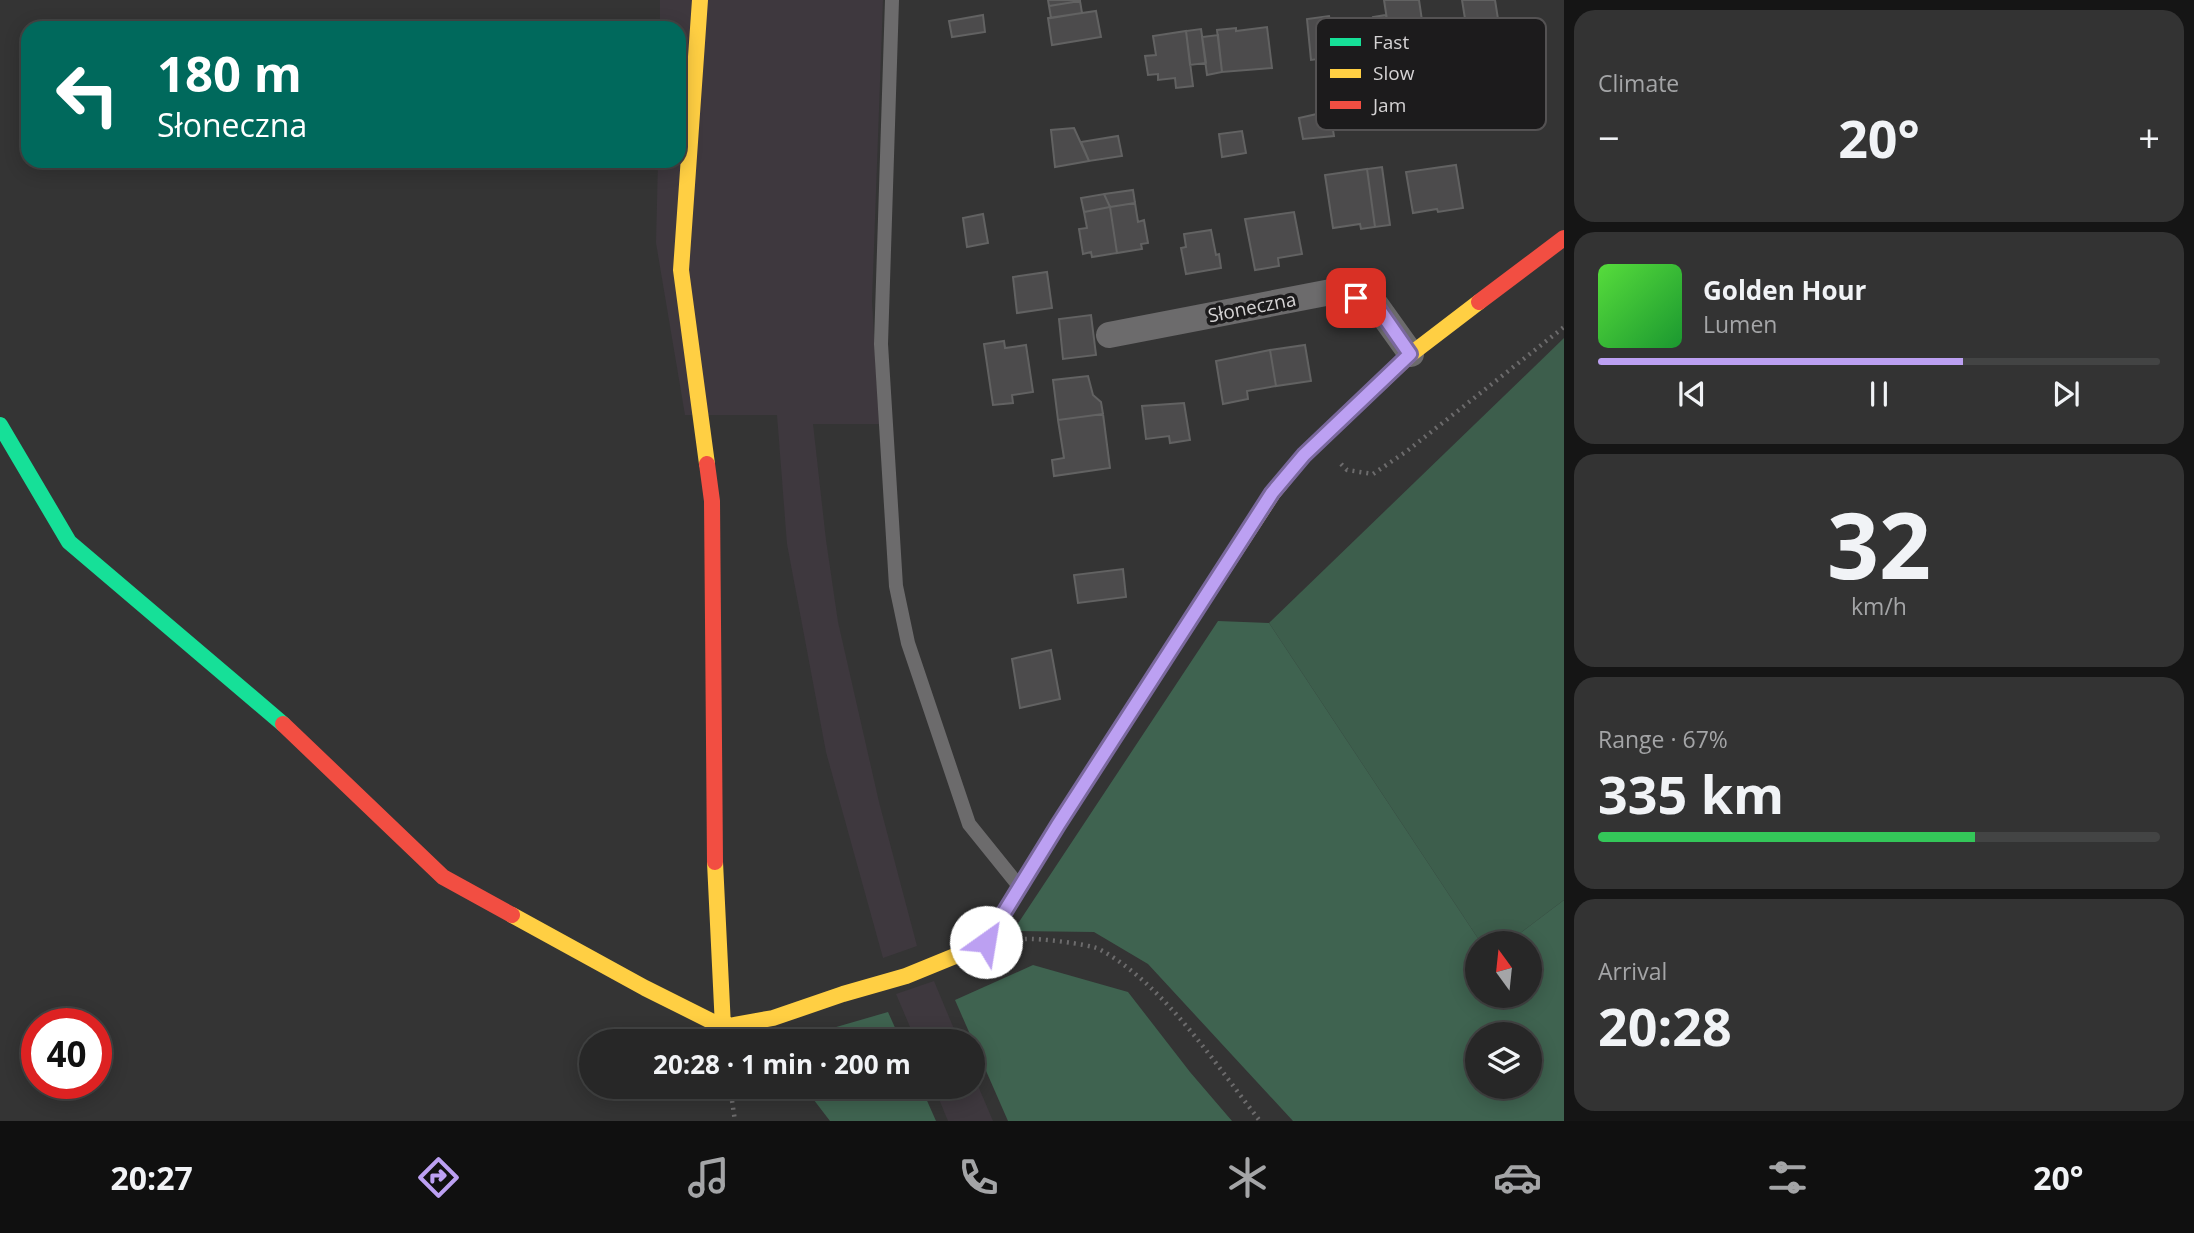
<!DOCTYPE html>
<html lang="en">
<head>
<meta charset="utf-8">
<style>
	:root { --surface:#272727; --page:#333; --text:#f1f3f6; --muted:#a4a5a7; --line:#434444; --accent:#bca0f2 }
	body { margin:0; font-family:"Open Sans",sans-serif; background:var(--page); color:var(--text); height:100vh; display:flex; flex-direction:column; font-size:26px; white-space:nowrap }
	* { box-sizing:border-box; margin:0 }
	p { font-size:23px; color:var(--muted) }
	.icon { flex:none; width:38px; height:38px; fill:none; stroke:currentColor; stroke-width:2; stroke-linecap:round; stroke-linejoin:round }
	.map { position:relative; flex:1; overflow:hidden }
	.panel { display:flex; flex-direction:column; gap:10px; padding:10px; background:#151515; width:630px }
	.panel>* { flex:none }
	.guide { position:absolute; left:21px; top:21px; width:665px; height:147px; border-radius:21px; box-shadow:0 4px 18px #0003,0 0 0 2px var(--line); background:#00695c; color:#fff; overflow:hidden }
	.needle { width:46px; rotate:345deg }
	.fabs { position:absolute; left:1465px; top:931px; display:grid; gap:14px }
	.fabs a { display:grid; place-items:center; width:77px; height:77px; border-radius:50%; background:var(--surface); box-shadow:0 4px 18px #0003,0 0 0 2px var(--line); font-size:35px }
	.speed { position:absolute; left:21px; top:1008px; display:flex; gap:14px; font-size:35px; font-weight:700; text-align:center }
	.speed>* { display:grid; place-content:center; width:91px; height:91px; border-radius:50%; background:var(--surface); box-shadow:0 4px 18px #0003,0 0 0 2px var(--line); line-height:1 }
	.speed .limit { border:10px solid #d22; background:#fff; color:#111 }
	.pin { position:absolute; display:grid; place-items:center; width:60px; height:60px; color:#fff; margin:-30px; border-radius:14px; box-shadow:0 4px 10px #0006 }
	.me { position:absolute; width:77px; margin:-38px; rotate:32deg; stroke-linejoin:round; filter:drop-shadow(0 0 5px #0008) }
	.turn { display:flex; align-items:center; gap:24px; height:147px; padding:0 21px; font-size:32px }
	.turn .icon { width:91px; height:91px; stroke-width:2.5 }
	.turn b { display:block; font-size:49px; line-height:60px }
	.big { font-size:52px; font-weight:700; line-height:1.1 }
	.panel .widget { flex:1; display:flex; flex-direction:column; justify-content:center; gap:10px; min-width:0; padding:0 24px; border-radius:21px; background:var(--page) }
	.panel .dial { align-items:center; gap:0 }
	.dial b { font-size:91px; line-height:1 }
	.song { display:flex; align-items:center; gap:21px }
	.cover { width:84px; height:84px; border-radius:10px; background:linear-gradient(135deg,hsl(110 70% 55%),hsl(130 70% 35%)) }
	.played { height:7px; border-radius:4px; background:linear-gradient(90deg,var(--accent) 65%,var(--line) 65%) }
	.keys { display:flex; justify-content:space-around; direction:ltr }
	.heat { display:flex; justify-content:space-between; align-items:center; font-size:38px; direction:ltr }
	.charge { height:10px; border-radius:5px; background:linear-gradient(90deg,#34c759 67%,var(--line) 0) }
	.trip { position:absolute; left:579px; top:1029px; width:406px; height:70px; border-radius:35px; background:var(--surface); box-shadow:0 4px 18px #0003,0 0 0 2px var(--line); font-weight:700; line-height:70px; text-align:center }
	.tab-bar { display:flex; height:112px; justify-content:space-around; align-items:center; background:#101010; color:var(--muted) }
	.tab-bar .icon { width:49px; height:49px }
	.tab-bar .current { color:var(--accent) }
	.tab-bar b { font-size:32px; color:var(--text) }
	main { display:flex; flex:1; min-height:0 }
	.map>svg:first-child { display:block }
</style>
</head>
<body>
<main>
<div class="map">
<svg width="1564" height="1121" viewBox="0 0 1564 1121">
	<rect width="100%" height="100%" fill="#343434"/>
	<path fill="#3e383e" d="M660,0H883L872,301L879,424H813L826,540L838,622L879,802L917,946L883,958L826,752L787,544L777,415H685L656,243L658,161H679V28H660Z
		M934,981L959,1041H916L896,994Z
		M973,1074L993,1121H948L934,1087H973Z"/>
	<path fill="#3d5e4c" d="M1564,338V900L1507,943H1481L1269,623Z"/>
	<path fill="#3f6350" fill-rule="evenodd" d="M1218,621L1269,623L1481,943H1477V996H1530V943H1507L1564,900V1121H1293L1148,964L1094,932L1013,931ZM1477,1034H1530V1087H1477Z
		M1033,965L1128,992L1190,1072L1232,1121H1008L955,1000Z
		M888,1012L901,1041H788Z
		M804,1087H921L936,1121H830Z"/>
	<path fill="#4c4b4c" stroke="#626262" stroke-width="2" d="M1048,0H1080V1L1049,6Z
		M1384,0H1419L1424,34L1390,39Z
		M1462,0H1495L1498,19L1466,25Z
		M1080,1L1082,13L1051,18L1049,6Z
		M1096,11L1101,37L1052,45L1048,18Z
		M983,15L985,32L952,37L949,21Z
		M1386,15L1390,39L1377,41L1373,17Z
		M1329,16L1330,21L1346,19L1350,55L1311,60L1307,19Z
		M1267,27L1272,68L1222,72L1217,30L1236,28V31Z
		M1201,29L1206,63L1190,65L1186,31Z
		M1186,31L1193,86L1176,88L1175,78L1158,80V74L1148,75L1145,56L1156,55L1153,36Z
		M1218,35L1222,72L1207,75L1202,37Z
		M1330,111L1334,136L1303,139L1299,118Z
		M1074,128L1089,161L1055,167L1051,130Z
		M1242,131L1246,153L1222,157L1219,134Z
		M1118,136L1122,156L1089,161L1081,142Z
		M1456,165L1463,208L1438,212L1437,209L1413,213L1406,172Z
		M1382,167L1390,225L1375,227L1367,169Z
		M1367,169L1375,227L1361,229L1360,224L1333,228L1325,175Z
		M1133,190L1135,203L1110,207L1104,194Z
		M1104,194L1110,207L1084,212L1081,198Z
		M1135,203L1138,222L1144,220L1148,243L1141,244L1142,249L1117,253L1110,207Z
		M1110,207L1117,253L1092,257L1091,252L1083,254L1079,229L1087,228L1084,212Z
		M1294,212L1302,254L1278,258L1279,266L1255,270L1245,219Z
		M983,214L988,243L967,247L963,218Z
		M1211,230L1216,255L1219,254L1221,268L1186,274L1181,248L1186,247L1184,234Z
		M1047,272L1052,308L1017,313L1013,277Z
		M1091,315L1096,355L1063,359L1059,319Z
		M1004,341L1005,348L1026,345L1033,392L1012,395L1013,403L993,405L984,344Z
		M1305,345L1311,381L1276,386L1270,350Z
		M1270,350L1276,386L1247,391L1248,399L1223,404L1216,361Z
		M1088,376L1093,395L1101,402L1103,414L1058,420L1053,380Z
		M1184,403L1190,440L1170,443L1169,436L1146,439L1142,406Z
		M1103,414L1110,468L1054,476L1052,460L1064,458L1058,420Z
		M1123,569L1126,597L1078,603L1074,575Z
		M1051,650L1060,699L1020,708L1012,659Z"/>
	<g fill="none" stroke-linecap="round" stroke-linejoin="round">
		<path stroke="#6c6b6c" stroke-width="4.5" stroke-dasharray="2 5" stroke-linecap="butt" d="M1341,464L1347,470L1373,474L1407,451L1564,327
			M1025,939C1038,938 1088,944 1099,949C1163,983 1216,1065 1260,1121
			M730,1087L735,1121"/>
		<path stroke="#6c6b6c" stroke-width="14" d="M892,0L881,344L896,586L908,643L969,824L1019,886"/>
		<path stroke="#6c6b6c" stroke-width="26" d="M1109,335L1336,291L1376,305L1411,354"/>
		<path stroke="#16e098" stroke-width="16" d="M0,425L69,542L283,724"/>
		<path stroke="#ffcf43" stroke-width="16" d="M700,0L681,270L707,464
			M1202,602L1273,493L1304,455L1411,354L1479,302
			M715,862L723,1027
			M512,915L645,988L723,1027L773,1018L843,994L906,976L977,947"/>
		<path stroke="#f24e42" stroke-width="16" d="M1479,302L1564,238
			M707,464L712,501L715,862
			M283,724L443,877L512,915
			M977,947L986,942L1058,825L1202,602"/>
	</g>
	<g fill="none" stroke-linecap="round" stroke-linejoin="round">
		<g stroke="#7a689d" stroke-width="18">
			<path id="route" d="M986,942L1058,825L1272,493L1304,455L1410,354L1376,305L1356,298"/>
		</g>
		<use href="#route" stroke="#bca0f2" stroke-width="12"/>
	</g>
	<g text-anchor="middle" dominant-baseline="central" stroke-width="7" stroke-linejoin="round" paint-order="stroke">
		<g font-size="19" fill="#d5d3d4" stroke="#1c1b1c">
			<text transform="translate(1252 307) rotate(-11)">Słoneczna</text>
		</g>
	</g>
	<rect x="1316" y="18" width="230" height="112" rx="10" fill="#1c1b1c" stroke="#545253" stroke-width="2"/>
	<rect x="1330" y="38" width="31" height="8" fill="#16e098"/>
	<rect x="1330" y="69" width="31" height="9" fill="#ffcf43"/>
	<rect x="1330" y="101" width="31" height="8" fill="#f24e42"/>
	<g font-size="19" fill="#d5d3d4">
		<text x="1373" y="49">Fast</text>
		<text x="1373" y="80">Slow</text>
		<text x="1373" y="112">Jam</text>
	</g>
</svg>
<div class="fabs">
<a><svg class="needle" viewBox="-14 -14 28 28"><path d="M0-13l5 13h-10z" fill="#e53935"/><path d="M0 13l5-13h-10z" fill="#a4a5a7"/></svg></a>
<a><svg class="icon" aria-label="layers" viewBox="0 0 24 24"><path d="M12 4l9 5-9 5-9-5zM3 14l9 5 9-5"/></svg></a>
</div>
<div class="speed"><div class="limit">40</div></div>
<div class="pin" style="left:1356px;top:298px;background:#d93025"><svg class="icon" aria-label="arrive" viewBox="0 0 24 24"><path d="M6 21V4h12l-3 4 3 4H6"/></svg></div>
<svg class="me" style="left:986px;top:942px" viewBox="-20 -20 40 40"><circle r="19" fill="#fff"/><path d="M0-13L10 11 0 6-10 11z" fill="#bca0f2"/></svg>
<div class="trip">20:28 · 1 min · 200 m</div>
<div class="guide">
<div class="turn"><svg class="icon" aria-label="left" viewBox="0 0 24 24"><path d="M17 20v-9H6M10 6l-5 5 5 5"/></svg><div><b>180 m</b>Słoneczna</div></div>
</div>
</div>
<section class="panel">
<div class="widget"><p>Climate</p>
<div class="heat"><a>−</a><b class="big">20°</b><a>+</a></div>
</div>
<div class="widget">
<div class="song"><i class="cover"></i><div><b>Golden Hour</b><p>Lumen</p></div></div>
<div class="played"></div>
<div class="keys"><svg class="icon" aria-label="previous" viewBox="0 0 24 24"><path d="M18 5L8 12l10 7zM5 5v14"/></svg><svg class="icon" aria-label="pause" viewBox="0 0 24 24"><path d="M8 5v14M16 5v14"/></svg><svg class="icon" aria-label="next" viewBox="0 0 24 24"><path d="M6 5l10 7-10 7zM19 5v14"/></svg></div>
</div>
<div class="widget dial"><b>32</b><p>km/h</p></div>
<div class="widget"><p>Range · 67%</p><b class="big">335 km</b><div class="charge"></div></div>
<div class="widget"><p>Arrival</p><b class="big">20:28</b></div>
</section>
</main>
<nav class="tab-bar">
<b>20:27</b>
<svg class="icon current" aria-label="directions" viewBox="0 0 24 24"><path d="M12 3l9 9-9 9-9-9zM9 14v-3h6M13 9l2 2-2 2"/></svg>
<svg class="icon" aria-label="music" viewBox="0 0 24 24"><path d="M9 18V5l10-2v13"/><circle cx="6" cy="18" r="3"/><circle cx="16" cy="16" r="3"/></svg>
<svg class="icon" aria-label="phone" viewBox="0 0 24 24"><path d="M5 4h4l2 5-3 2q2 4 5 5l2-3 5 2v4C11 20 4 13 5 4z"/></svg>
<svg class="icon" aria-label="climate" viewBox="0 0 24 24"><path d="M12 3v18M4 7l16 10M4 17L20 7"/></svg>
<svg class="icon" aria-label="car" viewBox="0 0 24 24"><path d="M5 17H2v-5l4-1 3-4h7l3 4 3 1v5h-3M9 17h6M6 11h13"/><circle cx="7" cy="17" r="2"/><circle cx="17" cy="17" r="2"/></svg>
<svg class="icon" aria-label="filters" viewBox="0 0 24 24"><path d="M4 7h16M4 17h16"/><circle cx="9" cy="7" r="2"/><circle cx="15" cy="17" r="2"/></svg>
<b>20°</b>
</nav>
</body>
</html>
